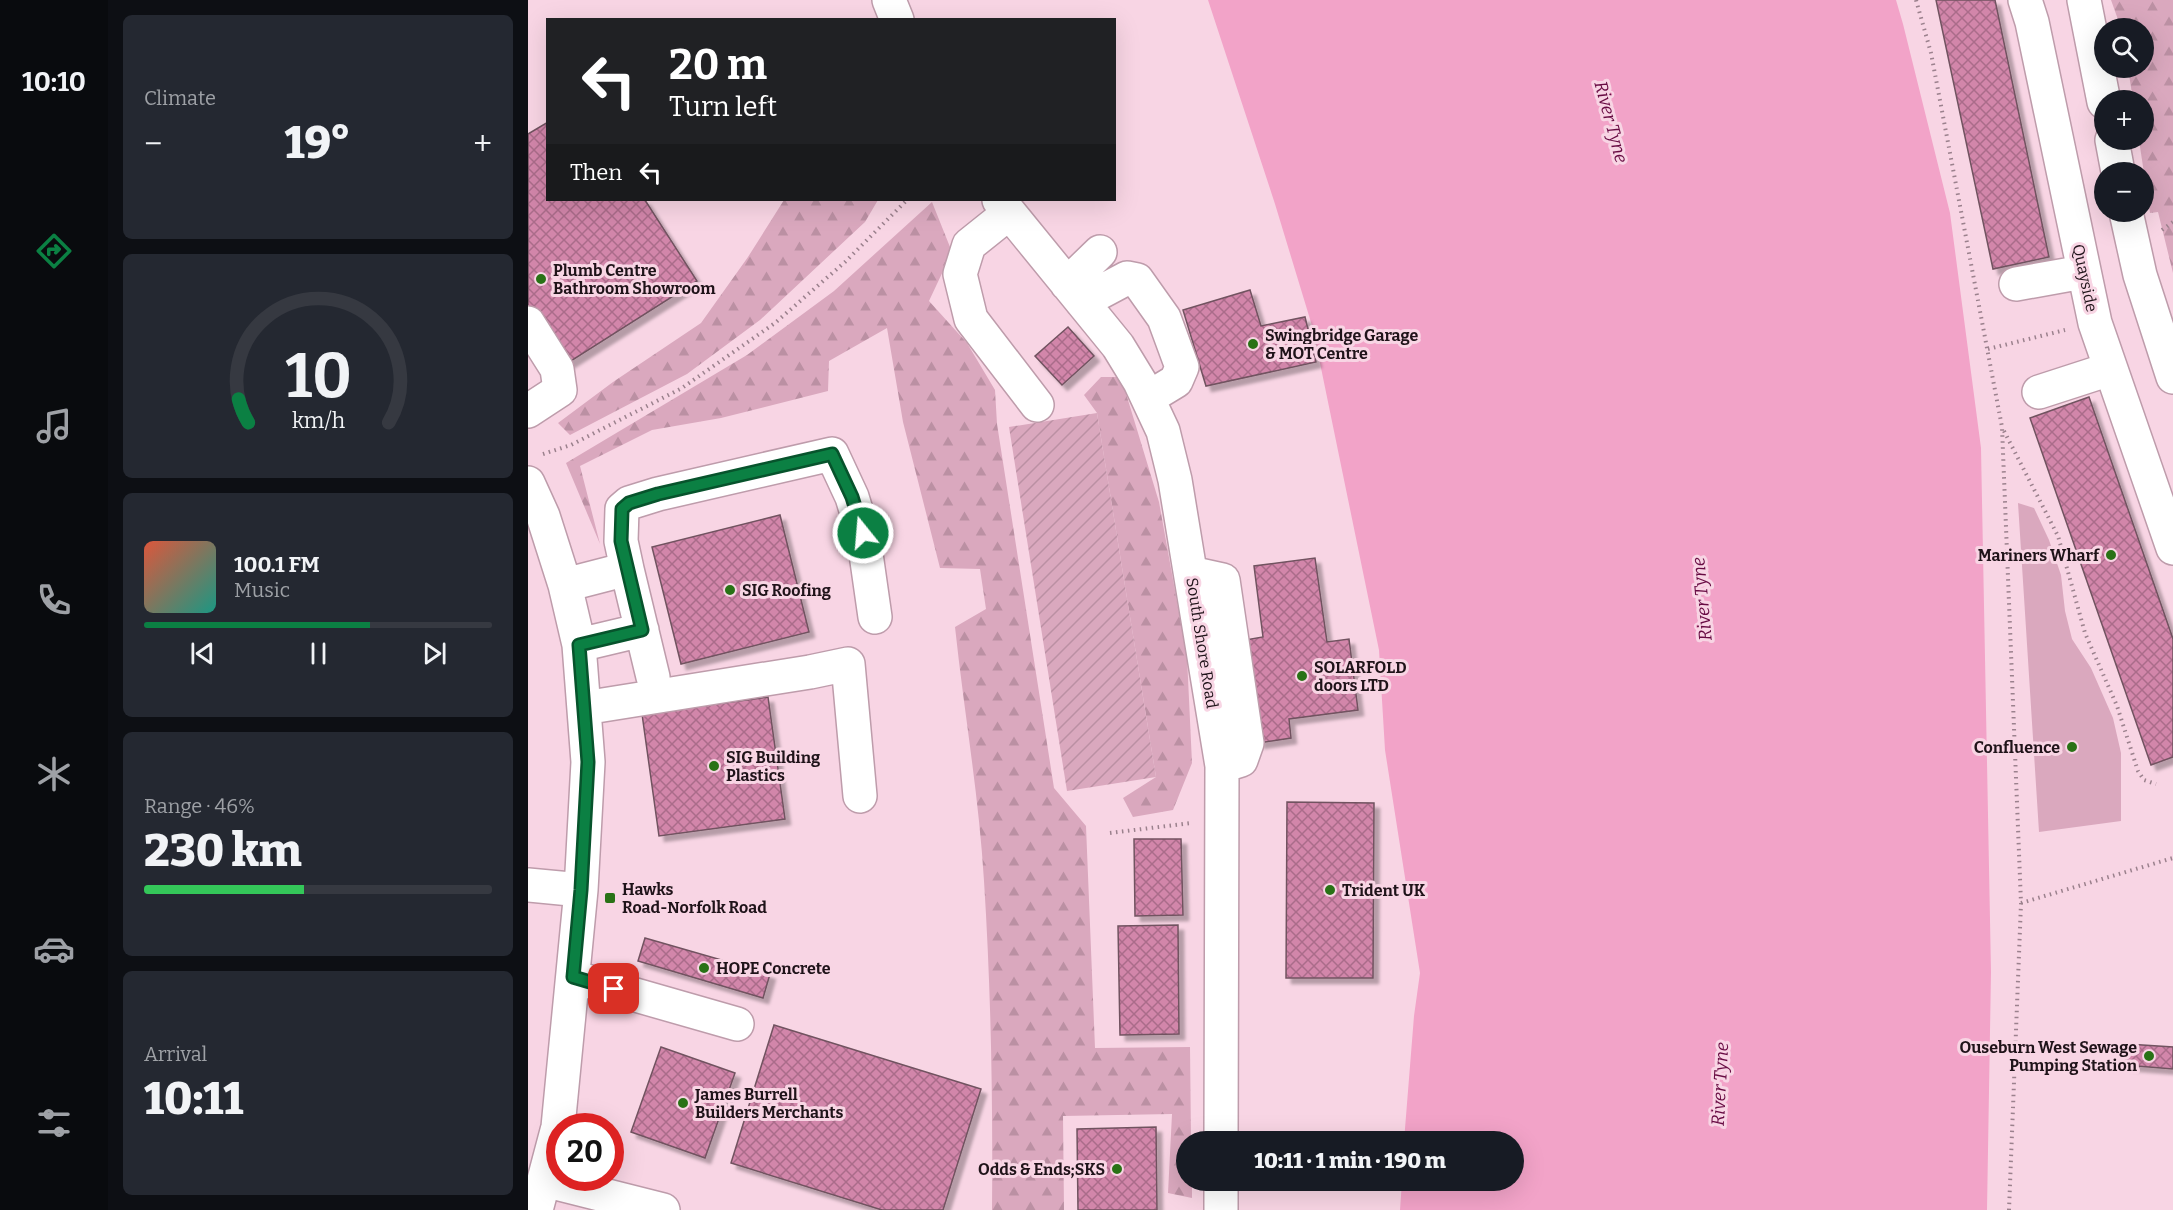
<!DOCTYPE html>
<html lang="en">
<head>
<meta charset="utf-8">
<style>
	:root { --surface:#171b24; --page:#242831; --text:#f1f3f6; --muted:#9ea1a6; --line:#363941; --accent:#0b8043 }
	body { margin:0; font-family:Bitter,serif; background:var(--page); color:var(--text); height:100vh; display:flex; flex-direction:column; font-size:22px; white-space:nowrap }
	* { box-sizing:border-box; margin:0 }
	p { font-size:20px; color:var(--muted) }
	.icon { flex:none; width:33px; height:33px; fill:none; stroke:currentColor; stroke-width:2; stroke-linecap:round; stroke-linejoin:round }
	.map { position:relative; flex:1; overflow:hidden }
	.panel { display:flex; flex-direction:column; gap:15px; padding:15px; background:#0d0f14; width:420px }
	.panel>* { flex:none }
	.hud { position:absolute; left:18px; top:18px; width:570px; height:183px; border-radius:0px; box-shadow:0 6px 24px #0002; background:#202124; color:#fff; overflow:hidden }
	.fabs { position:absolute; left:1566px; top:18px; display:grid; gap:12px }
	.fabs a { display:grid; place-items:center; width:60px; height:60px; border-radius:50%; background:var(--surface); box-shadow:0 6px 24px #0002; font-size:30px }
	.speed { position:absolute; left:18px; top:1113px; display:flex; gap:12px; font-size:30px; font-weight:700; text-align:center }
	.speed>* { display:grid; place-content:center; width:78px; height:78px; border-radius:50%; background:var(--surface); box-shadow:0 6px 24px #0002; line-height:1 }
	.speed .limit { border:9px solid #d22; background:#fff; color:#111 }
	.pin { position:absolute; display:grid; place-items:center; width:51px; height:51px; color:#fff; margin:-26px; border-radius:12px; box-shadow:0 3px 9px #0006 }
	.me { position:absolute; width:66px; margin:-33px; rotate:343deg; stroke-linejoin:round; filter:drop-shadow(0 0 4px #0008) }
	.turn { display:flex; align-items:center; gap:21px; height:126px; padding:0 24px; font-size:27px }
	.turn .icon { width:78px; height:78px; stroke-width:2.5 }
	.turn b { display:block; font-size:42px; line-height:51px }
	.then { display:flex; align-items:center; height:57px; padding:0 24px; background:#0003; gap:12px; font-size:22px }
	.big { font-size:45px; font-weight:800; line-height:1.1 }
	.panel .card { flex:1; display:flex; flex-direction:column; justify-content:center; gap:9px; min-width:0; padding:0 21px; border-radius:9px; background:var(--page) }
	.panel .dial { align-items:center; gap:0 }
	.dial svg { height:156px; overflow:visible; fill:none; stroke:var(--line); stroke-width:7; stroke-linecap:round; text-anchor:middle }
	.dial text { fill:var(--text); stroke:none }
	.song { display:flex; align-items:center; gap:18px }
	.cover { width:72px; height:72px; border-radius:9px; background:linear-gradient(135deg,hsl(10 70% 55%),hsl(170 70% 35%)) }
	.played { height:6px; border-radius:3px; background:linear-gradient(90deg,var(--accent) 65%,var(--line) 65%) }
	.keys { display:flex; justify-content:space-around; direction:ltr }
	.heat { display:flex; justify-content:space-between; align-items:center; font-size:33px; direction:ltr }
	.charge { height:9px; border-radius:4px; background:linear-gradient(90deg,#34c759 46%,var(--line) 0) }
	.trip { position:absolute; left:648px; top:1131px; width:348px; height:60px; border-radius:30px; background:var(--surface); box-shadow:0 6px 24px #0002; font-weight:800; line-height:60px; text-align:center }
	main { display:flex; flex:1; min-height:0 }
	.dock { display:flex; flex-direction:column; width:108px; justify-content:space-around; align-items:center; background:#090b0e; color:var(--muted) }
	.dock .icon { width:42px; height:42px }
	.dock .current { color:var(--accent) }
	.dock b { font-size:27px; color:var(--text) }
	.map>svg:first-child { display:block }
</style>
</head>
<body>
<main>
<nav class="dock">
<b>10:10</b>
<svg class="icon current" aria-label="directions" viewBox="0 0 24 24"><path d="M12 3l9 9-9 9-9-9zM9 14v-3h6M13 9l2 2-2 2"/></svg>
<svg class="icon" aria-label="music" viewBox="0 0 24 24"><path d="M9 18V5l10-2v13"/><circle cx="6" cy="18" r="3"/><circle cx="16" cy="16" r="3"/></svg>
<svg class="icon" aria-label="phone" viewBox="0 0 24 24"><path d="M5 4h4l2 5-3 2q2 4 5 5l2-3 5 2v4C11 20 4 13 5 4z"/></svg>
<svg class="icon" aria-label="climate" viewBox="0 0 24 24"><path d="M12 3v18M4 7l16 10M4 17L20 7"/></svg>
<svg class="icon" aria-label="car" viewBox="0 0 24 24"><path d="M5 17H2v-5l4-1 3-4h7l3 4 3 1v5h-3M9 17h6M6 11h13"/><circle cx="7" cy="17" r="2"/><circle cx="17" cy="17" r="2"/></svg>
<svg class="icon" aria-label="filters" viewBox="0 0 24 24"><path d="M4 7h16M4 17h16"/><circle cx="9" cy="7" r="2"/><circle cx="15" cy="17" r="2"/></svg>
</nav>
<section class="panel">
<div class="card"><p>Climate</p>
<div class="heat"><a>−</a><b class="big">19°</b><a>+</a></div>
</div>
<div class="card dial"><svg viewBox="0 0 100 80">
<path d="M14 69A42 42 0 1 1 86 69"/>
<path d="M14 69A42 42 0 0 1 9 57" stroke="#0b8043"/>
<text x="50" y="56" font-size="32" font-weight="700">10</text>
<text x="50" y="72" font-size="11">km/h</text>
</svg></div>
<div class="card">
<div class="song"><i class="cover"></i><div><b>100.1 FM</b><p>Music</p></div></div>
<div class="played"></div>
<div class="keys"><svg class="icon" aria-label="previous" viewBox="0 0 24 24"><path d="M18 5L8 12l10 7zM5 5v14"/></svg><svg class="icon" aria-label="pause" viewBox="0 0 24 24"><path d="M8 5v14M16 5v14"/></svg><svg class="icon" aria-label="next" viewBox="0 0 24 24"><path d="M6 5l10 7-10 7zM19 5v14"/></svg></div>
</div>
<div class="card"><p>Range · 46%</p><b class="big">230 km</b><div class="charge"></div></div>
<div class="card"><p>Arrival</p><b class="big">10:11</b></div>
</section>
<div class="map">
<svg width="1645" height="1210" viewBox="0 0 1645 1210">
	<defs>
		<pattern id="forest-firs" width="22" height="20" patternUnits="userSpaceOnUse" patternTransform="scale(1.5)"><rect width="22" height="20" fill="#daa8be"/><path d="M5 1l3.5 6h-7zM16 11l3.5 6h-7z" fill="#bb90a3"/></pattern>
		<pattern id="garden-furrows" width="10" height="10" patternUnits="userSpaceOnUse" patternTransform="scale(1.5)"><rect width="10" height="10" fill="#daa8be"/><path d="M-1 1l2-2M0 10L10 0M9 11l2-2" fill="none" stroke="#bb90a3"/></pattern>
		<pattern id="building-cross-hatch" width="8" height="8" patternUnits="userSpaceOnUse" patternTransform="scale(1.5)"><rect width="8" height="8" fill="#d286aa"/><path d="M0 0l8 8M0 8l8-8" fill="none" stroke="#aa6c8a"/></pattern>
		<filter id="shadow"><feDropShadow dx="5.5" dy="5.5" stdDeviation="1.5" flood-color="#0004"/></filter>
	</defs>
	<rect width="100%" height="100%" fill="#f8d5e4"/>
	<path fill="#daa8be" d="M1490,503L1506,508L1521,540L1533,575L1537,611L1544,639L1563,668L1585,718L1593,753V821L1511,832Z"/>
	<path fill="url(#forest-firs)" d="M1583,0H1645V273L1630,212L1622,213L1611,140H1616V100H1605L1600,68H1616V28H1593Z
		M256,200H350L337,222L232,320L159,374L42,435L30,423L85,382L173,323L220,257Z
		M404,202L424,252L401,301L439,343L467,390L469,424L526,788L558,826L567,1048L662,1047L663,1141L658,1142V1180L664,1181V1198L640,1193L644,1114L535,1116L536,1210H464C465,1101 463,990 456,881C451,796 436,712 427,627L458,609L452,569L412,568L375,422L359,328L301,361L300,391L193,418L124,430L52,466L72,544L38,463L219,355L306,291Z
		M573,377H593L631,502L659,657L664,763L645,810L605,817L595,798L628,777L569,413L556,395Z"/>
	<path fill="url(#garden-furrows)" d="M569,413L628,777L539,791L481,427Z"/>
	<path fill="#f2a3c8" d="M680,0H1368L1375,24L1422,213L1453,448L1463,972L1459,1210H872L874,1181L986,1180V1142L876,1141L886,1016L892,973L857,750L851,650L785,329L747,204Z"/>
	<path fill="url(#building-cross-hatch)" stroke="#715360" stroke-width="1.5" filter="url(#shadow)" d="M1408,0H1467L1521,257L1465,269Z
		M20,122V200H117L169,281L35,366L0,310V134Z
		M722,290L733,326L777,317L788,362L678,386L655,310Z
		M540,327L566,356L534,385L507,356Z
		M1561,397L1645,639V757L1623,765L1502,418Z
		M252,515L281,632L153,664L124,547Z
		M787,558L799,642L821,639L830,710L761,719L763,738L731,743L717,640L735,637L726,566Z
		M240,697L257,819L131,836L114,714Z
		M759,802L846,803L845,978H758Z
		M606,839H653L655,915L607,916Z
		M650,925L651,1034L592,1035L590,926Z
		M117,938L242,974L235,998L110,961Z
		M246,1025L453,1089L415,1210H354L203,1163Z
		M1599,1044L1645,1047V1069L1597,1065Z
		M133,1047L207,1073L177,1158L103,1132Z
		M628,1127L629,1210H550L549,1129Z"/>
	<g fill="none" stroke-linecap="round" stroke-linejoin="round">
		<g stroke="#be9cab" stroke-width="36">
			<path id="minor" d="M361,0L369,20
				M1497,0L1504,22L1567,323L1645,548
				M1556,0L1576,102
				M1584,140L1590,172
				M471,200L590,346L612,382L635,431L647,480L694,766L693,1142
				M1598,212L1612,275L1645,377
				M481,213L441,245L432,274L443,319L509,405
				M539,284L572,252
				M1488,284L1555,272
				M554,302L599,278L609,280L636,318L654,367L648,381L620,398
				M0,323L29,369L32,390L0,411
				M1511,392L1582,369
				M0,483L15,516L37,585L51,645L60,762L53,890L30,1127L8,1210
				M99,569L125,677
				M663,573L695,580L719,743L713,760L694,766
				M37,585L99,569L93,541L94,509L101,503L130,494L304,454L324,497L335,533L347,617
				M51,645L114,630
				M56,708L282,672L320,664L332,796
				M0,885L53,890
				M45,977L209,1024
				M16,1180L135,1210
				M693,1180V1210"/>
		</g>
		<path stroke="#9b818d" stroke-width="4" stroke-dasharray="1.5 4.5" stroke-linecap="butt" d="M1388,0L1403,53L1474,427L1493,903L1481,1210
			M1634,230L1645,222
			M1460,349L1537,330
			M1476,431L1530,536L1557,633L1589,706L1610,771L1616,780L1628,784
			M15,454L43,445L154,388L247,323L317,262L379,200
			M582,833L663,823
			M1493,903L1645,858"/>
		<use href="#minor" stroke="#fff" stroke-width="33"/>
	</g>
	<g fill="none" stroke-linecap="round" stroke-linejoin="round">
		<g stroke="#07532c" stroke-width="15">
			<path id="route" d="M86,989L45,977L53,890L60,762L51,645L114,630L93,541L94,509L101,503L130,494L304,454L324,497L335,533"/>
		</g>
		<use href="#route" stroke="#0b8043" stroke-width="10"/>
	</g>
	<g fill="#297216" stroke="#f8d5e4" stroke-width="2">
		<circle cx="13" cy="279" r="6"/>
		<circle cx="725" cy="344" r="6"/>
		<circle cx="1583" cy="555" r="6"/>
		<circle cx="202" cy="590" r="6"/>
		<circle cx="774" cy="676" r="6"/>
		<circle cx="1544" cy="747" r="6"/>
		<circle cx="186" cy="766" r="6"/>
		<circle cx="802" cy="890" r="6"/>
		<rect x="76" y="892" width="12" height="12" rx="3"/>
		<circle cx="176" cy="968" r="6"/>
		<circle cx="1621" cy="1056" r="6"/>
		<circle cx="155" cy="1103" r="6"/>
		<circle cx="589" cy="1169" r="6"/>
	</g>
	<g text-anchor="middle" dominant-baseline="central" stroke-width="6" stroke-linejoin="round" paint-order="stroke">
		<g font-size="16" font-weight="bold" fill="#1f1319" stroke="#f8d5e4" text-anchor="start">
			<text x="25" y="270">Plumb Centre<tspan x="25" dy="18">Bathroom Showroom</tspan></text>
			<text x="737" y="335">Swingbridge Garage<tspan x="737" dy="18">&amp; MOT Centre</tspan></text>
			<text x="1571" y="555" text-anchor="end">Mariners Wharf</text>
			<text x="214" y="590">SIG Roofing</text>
			<text x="786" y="667">SOLARFOLD<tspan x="786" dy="18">doors LTD</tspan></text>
			<text x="1532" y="747" text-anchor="end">Confluence</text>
			<text x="198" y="757">SIG Building<tspan x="198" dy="18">Plastics</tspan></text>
			<text x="94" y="889">Hawks<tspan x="94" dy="18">Road-Norfolk Road</tspan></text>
			<text x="814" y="890">Trident UK</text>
			<text x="188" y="968">HOPE Concrete</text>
			<text x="1609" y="1047" text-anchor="end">Ouseburn West Sewage<tspan x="1609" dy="18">Pumping Station</tspan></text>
			<text x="167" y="1094">James Burrell<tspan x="167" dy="18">Builders Merchants</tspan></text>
			<text x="577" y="1169" text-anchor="end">Odds &amp; Ends;SKS</text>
		</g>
		<g font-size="16" fill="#1f1319" stroke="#f8d5e4">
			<text transform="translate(1557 278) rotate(78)">Quayside</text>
			<text transform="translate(674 643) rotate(81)">South Shore Road</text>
		</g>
		<g font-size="18" font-style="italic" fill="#680b43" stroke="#f8d5e4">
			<text transform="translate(1083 122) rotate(75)">River Tyne</text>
			<text transform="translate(1174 599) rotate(-95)">River Tyne</text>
			<text transform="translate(1192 1084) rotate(-87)">River Tyne</text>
		</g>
	</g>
</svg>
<div class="fabs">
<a><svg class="icon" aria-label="search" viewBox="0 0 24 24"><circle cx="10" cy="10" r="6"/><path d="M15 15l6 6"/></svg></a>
<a>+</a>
<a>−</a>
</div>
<div class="speed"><div class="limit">20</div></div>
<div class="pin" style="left:86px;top:989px;background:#d93025"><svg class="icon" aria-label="arrive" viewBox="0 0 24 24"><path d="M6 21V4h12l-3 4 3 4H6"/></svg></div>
<svg class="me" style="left:335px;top:533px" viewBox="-20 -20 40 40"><circle r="17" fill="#0b8043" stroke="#fff" stroke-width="3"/><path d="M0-11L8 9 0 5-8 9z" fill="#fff"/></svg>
<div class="trip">10:11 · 1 min · 190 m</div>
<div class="hud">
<div class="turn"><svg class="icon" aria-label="left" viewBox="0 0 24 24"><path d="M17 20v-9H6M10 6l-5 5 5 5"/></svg><div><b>20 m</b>Turn left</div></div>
<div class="then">Then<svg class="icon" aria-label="left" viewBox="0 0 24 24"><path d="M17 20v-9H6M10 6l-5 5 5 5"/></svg></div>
</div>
</div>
</main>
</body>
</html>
